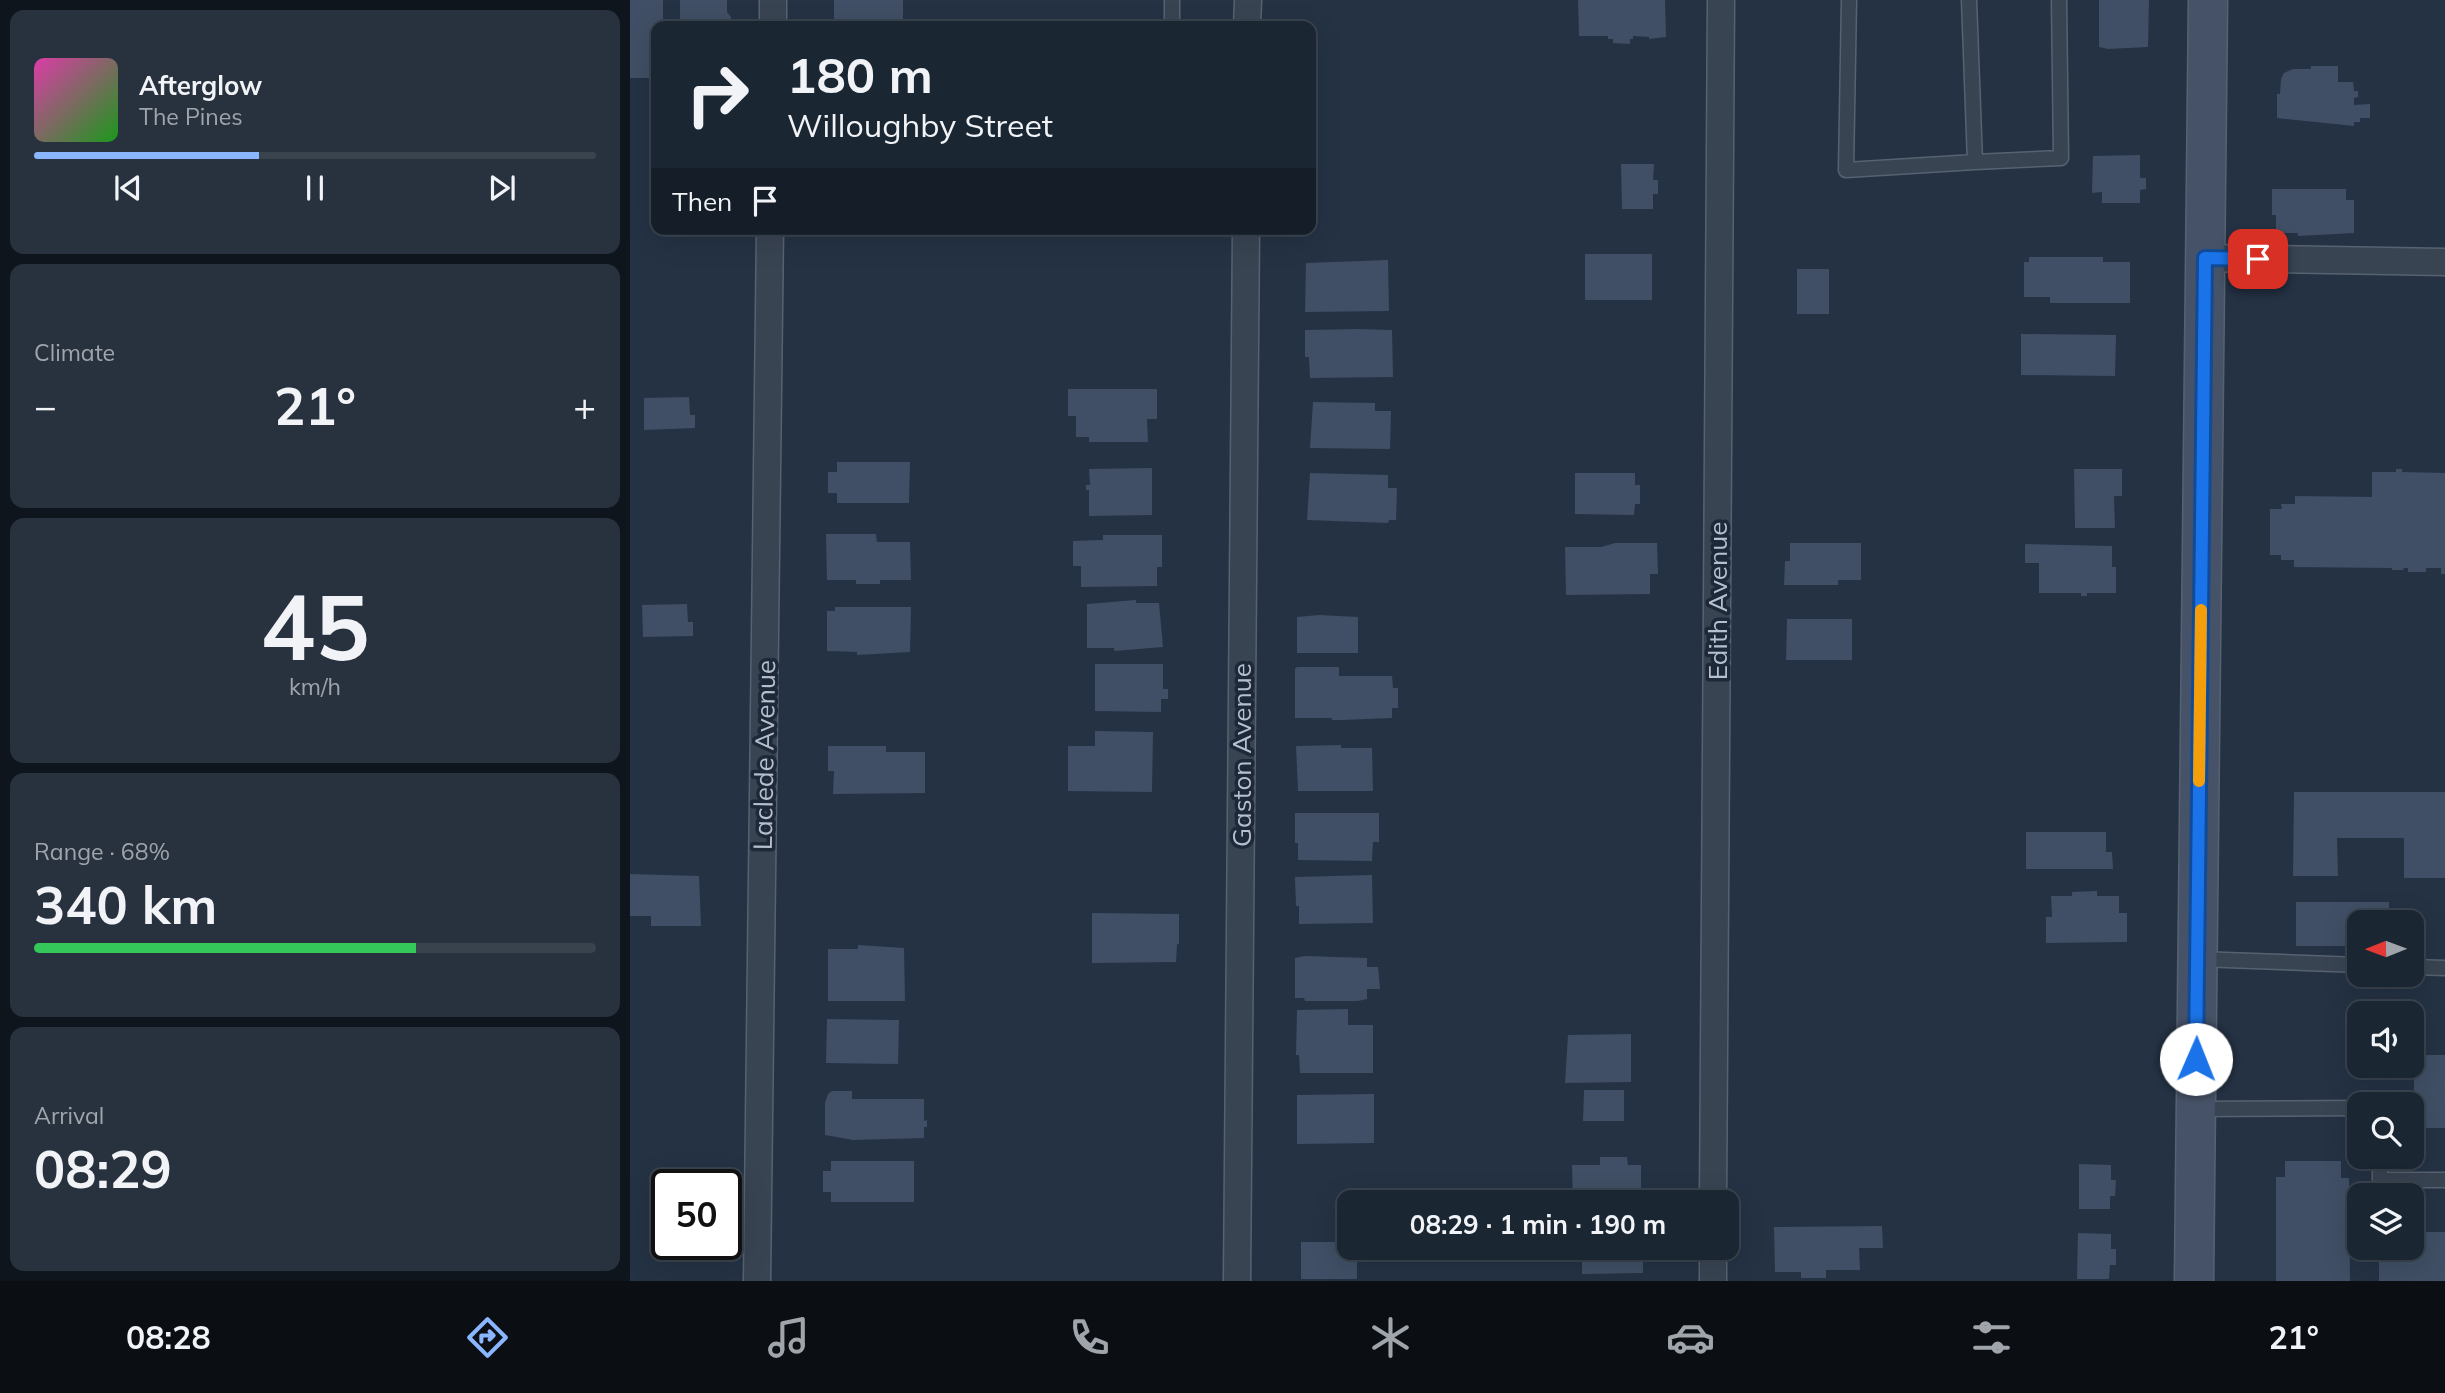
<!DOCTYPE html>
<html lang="en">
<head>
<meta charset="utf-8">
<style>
	:root { --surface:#1b2633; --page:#28323f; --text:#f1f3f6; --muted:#a0a5ac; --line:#39434e; --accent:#89b6ff }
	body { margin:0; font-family:Mulish,sans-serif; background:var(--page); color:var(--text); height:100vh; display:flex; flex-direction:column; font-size:26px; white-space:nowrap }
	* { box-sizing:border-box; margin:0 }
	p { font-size:23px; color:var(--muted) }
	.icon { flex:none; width:38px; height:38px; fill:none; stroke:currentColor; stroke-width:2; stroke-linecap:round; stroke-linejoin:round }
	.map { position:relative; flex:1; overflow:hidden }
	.drawer { display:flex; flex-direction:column; gap:10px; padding:10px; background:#0f151c; width:630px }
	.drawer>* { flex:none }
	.hud { position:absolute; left:21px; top:21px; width:665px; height:214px; border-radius:14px; box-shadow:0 7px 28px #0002,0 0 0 2px var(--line); background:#1b2633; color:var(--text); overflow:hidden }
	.needle { width:46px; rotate:269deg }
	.fabs { position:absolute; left:1717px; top:910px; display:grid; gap:14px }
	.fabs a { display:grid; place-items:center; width:77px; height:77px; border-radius:14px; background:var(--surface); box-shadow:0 7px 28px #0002,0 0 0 2px var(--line); font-size:35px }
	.speed { position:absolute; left:21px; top:1169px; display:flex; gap:14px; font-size:35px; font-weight:700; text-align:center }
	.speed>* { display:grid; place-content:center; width:91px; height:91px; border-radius:50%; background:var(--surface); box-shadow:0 7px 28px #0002,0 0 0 2px var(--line); line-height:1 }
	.speed .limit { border:4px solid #111; border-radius:10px; background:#fff; color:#111 }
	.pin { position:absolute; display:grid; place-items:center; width:60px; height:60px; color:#fff; margin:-30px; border-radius:14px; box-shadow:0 4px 10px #0006 }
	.me { position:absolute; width:77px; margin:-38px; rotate:1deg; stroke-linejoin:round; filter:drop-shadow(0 0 5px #0008) }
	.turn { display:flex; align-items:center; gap:24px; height:147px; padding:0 21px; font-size:32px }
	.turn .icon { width:91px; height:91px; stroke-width:2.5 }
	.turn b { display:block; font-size:49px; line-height:60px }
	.then { display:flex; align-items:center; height:66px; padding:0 21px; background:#0003; gap:14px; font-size:26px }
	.big { font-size:52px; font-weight:700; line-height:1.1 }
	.drawer .tile { flex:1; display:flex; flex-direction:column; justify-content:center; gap:10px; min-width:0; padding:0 24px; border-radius:14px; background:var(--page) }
	.drawer .dial { align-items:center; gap:0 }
	.dial b { font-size:91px; line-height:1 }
	.song { display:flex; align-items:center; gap:21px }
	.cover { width:84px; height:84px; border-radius:10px; background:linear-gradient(135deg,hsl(320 70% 55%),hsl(120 70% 35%)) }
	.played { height:7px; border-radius:4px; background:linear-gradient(90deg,var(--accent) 40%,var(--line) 40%) }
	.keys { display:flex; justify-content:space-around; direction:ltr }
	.heat { display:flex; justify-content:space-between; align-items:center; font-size:38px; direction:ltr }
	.charge { height:10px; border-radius:5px; background:linear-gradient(90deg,#34c759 68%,var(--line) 0) }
	.trip { position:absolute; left:707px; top:1190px; width:402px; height:70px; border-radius:14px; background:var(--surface); box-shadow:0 7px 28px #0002,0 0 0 2px var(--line); font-weight:700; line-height:70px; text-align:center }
	.menu { display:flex; height:112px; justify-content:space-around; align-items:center; background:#0b0f14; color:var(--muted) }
	.menu .icon { width:49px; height:49px }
	.menu .active { color:var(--accent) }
	.menu b { font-size:32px; color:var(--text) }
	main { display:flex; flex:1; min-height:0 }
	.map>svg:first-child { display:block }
</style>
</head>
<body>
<main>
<section class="drawer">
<div class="tile">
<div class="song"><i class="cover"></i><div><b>Afterglow</b><p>The Pines</p></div></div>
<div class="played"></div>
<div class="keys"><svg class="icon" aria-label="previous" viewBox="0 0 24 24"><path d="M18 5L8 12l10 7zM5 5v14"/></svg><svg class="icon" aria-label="pause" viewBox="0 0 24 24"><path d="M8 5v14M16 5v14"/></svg><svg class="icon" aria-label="next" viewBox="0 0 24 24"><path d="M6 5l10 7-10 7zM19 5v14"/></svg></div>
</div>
<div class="tile"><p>Climate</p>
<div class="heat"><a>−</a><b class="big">21°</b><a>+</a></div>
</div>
<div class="tile dial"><b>45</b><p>km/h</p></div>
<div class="tile"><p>Range · 68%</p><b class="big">340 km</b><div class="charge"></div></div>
<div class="tile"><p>Arrival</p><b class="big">08:29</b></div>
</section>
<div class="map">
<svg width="1815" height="1281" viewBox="0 0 1815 1281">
	<rect width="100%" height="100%" fill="#243244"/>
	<path fill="#404f65" d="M0,0H33V26H26V63H22V78H0Z
		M50,0H97V12L101,17V26H45V23H50Z
		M204,0H273V26H204Z
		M948,0H1035L1036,37L1019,39V37L1003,36V39H1000V44L983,43V39H978V36H949Z
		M1469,0H1519L1518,47L1478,49L1469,47Z
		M1681,66H1708V82H1723L1724,91H1728V97L1724,98V105L1740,104V118H1730V122H1724V126L1647,118V94H1650L1651,79L1654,73L1663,69H1681Z
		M1510,155V178H1516V189L1510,190V203H1472V192L1462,193L1463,156Z
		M991,164H1024L1023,180H1028V194H1023V209H992Z
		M1642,189H1716V200H1724V233L1668,236V233H1646V215H1642Z
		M955,254H1022V300H955Z
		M1399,257H1473V262H1500V303H1420V297H1394V262H1399Z
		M758,260L759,311L675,312L676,263Z
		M1167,269H1199V314H1167Z
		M728,329L762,330L763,377L680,378L679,357H675V330Z
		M1391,334L1486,335L1485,376L1391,375Z
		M438,389H527V419H517L518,442H459V437H446V416H438Z
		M59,397L60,415H65V428L14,430V398Z
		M683,402L745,403V411H761L760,449L680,448Z
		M207,462H280L279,503H207V493H198V472H207Z
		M522,468V515L459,516V490H456V485H460L459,469Z
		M1444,469H1492V496H1484L1485,528H1445Z
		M1766,469H1772V472L1815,473V574H1811V568H1796V572H1778V568H1773L1774,570H1762V568L1664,567V560H1651V555H1640V509H1652L1651,504H1665V496L1742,497V472H1766Z
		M680,473L758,475V488H767L766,520H759L758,523L677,520Z
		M945,473H1005V485H1010V504H1005L1004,515L945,514Z
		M196,534H246L247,542H280L281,580H250V584H226V580H197Z
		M473,535H532V567H527V586L451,587V566H443V541L473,540Z
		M985,543H1027L1028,574H1020V594L936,595L935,547H971Z
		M1160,543H1231V580H1208V585H1154L1155,561H1160Z
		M1395,544L1482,546V567H1486V593H1457V596H1451V593H1409V563H1395Z
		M506,600V603H529L533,647L484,651V648H457V604Z
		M57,604L58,622H63V636L13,637L12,605Z
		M205,607H281L280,652L227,655V652L197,651V611H205Z
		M689,615L728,617V653H667V617Z
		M1157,619H1222V660H1156Z
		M465,664H533V689H538V699H531V712L465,711Z
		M667,667H709V676H762L763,688H768V708H762V718L712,720H702V718H665V669Z
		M465,731L523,732L522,792L438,791V746H465Z
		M711,745V748H742L743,791H668L666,746Z
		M198,746H256V752H295V793L203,794L204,771H198Z
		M1664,792H1815V878H1774V838H1707L1708,876H1663Z
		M665,813H749V842H743L742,861L668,860V843H665Z
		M1396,832H1476V852H1482L1483,869H1396Z
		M0,874L69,876L71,926H21V916H0Z
		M742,875L743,923L669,924V906H666L665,877Z
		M1467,891V896H1489V913H1497V942L1416,943V917H1422L1421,896H1442V892Z
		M1666,902H1759V922H1729V946H1666Z
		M462,913L549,914V944H547L546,962L462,963Z
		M228,945L274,948L275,1001H198V949H228Z
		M675,956L737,958V967H748L750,989H737V999L728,1001H675L674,998H665V958Z
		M718,1009V1025H743V1073H670L669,1055H666L667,1010Z
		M197,1019L269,1020L268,1064L196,1063Z
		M1001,1034V1082L935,1083L938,1035Z
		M1796,1055H1815V1128H1795V1121H1784V1062H1796Z
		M954,1090H994V1121H953Z
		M222,1091V1099H294V1121L297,1120V1127H294V1138L223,1140L195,1135V1103L198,1094L202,1091Z
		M744,1094V1143L667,1144V1095Z
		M970,1157H997L998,1165H1011V1202H943L942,1165H970Z
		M201,1161H284V1202H201V1192H193V1171H201Z
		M1655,1161H1711V1178H1719L1720,1281H1646V1177H1655Z
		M1449,1164L1481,1165V1180H1486L1485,1196H1480V1209H1449Z
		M1252,1226L1253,1248H1229L1230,1270H1196V1278H1171V1272H1145L1144,1227Z
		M1782,1232H1815V1281H1749V1248H1782Z
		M1448,1233L1481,1234V1249H1486V1265H1480L1479,1279H1447Z
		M671,1242H719V1248H727V1279H671Z
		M952,1248H1013V1273L952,1274Z"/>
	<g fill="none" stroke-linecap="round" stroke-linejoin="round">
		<g stroke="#576271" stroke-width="17">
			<path id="lane" d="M1219,0L1216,170L1345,162L1339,0
				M542,26V0
				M1345,162L1431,158L1429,0
				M1568,959L1729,965
				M1782,967L1815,968
				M1566,1109L1729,1108
				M1750,1157V1180H1815"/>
		</g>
		<g stroke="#576271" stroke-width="29">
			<path id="street" d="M143,26V0
				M617,26L618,0
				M1575,258L1815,262
				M1083,1202L1091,0
				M127,1281L140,229
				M607,1281L616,229
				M1083,1281V1248"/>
		</g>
		<g stroke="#576271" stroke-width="41">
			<path id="secondary" d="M1564,1281L1578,0"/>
		</g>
		<use href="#lane" stroke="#394453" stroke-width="14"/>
		<use href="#street" stroke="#394453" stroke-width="26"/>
		<use href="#secondary" stroke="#465267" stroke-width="38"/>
	</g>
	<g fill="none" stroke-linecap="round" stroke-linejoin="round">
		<g stroke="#114b97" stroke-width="18">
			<path id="route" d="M1566,1059L1575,258L1628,259"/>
		</g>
		<use href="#route" stroke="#1a73e8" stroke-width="12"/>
		<path stroke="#f59e0b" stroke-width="12" d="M1569,781L1571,610"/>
	</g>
	<g text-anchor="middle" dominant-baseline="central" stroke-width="7" stroke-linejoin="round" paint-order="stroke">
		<g font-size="26" fill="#b6bfcd" stroke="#1d2939">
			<text transform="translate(1087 601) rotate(-90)">Edith Avenue</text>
			<text transform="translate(134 755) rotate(-89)">Laclede Avenue</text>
			<text transform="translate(611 755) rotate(-90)">Gaston Avenue</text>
		</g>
	</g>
</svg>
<div class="fabs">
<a><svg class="needle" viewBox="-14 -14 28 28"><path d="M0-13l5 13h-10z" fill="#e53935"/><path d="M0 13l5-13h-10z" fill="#a0a5ac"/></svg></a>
<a><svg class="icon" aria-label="sound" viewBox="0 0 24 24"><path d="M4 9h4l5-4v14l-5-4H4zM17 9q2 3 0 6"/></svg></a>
<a><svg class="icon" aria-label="search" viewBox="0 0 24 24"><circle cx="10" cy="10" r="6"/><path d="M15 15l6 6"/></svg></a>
<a><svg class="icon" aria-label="layers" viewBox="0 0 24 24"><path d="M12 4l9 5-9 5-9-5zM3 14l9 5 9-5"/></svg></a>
</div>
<div class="speed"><div class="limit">50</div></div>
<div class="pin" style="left:1628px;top:259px;background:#d93025"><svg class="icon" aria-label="arrive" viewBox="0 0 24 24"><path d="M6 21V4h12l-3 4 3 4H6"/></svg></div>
<svg class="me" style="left:1566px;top:1059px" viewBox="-20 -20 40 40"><circle r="19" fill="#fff"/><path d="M0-13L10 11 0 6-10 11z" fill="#1a73e8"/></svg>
<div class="trip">08:29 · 1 min · 190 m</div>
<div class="hud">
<div class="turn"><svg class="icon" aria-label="right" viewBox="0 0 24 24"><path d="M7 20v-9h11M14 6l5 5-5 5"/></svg><div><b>180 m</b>Willoughby Street</div></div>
<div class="then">Then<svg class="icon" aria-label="arrive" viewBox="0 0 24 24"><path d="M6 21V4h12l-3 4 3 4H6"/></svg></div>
</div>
</div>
</main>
<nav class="menu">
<b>08:28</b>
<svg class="icon active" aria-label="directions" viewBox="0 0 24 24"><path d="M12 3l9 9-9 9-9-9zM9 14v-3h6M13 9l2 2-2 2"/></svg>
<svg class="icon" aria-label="music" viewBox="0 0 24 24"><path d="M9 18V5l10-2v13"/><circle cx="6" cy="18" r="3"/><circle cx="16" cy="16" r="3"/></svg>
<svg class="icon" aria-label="phone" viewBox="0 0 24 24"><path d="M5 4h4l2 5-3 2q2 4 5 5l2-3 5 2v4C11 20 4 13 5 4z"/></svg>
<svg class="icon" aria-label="climate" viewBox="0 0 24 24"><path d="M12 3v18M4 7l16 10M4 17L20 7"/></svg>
<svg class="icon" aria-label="car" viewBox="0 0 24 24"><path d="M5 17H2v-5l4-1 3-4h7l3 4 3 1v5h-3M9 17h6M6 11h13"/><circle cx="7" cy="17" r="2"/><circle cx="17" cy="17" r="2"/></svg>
<svg class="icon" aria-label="filters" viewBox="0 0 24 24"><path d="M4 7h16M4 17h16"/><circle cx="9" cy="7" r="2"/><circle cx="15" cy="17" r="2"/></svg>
<b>21°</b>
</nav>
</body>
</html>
